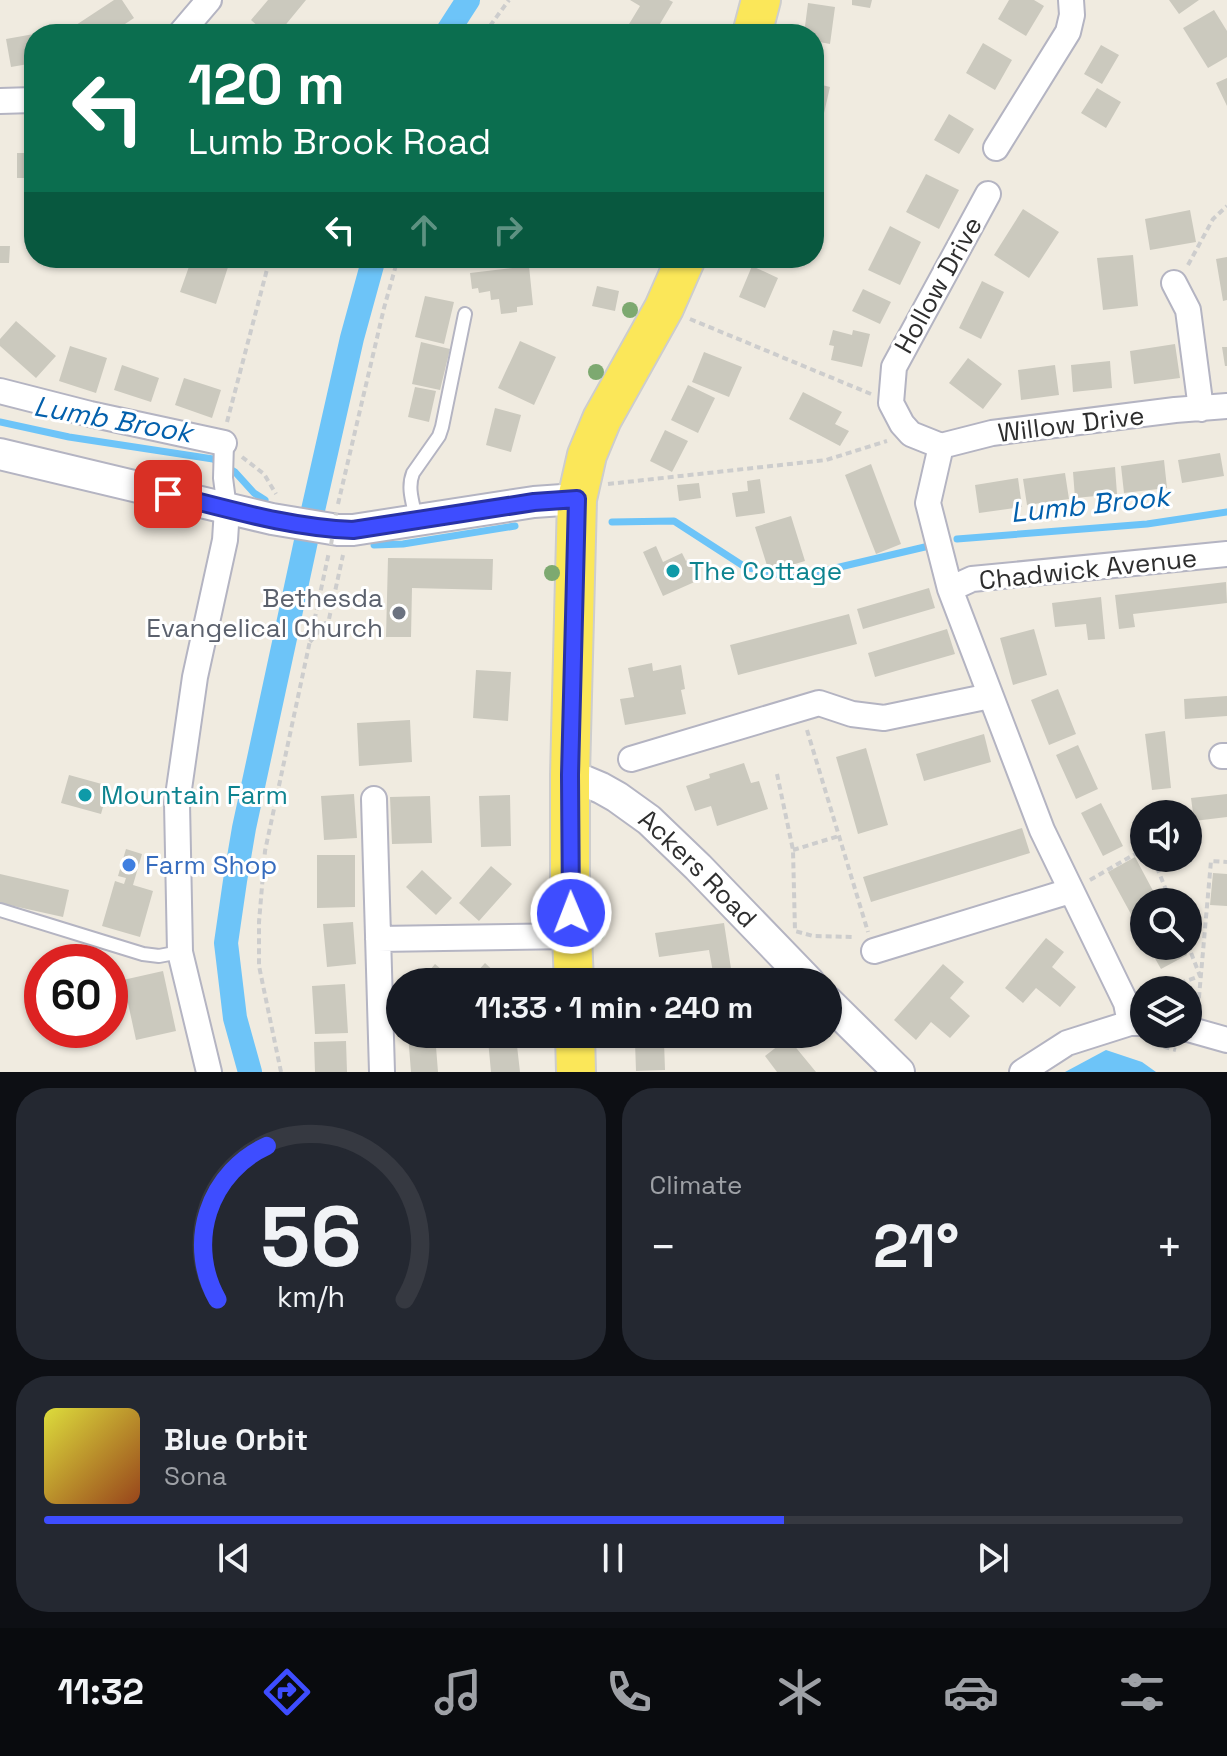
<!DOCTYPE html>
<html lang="en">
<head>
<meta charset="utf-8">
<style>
	:root { --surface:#171b24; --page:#242831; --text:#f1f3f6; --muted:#9ea1a6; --line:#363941; --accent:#3e4dff }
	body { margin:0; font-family:"Space Grotesk",sans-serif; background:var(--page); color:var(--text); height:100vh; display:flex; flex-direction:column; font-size:30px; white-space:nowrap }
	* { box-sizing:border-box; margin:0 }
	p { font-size:26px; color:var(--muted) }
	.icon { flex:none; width:44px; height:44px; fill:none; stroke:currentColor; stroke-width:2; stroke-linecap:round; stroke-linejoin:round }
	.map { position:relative; height:1072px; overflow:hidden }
	.drawer { display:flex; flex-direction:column; gap:16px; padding:16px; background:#0d0f14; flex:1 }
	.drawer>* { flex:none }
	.top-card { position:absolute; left:24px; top:24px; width:800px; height:244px; border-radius:32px; box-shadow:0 2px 6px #0004; background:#0b6e4f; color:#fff; overflow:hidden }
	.fabs { position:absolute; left:1130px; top:800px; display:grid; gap:16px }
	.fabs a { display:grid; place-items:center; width:72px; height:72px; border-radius:50%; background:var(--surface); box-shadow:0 2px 6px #0004; font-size:40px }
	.speed { position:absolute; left:24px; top:944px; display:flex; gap:16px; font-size:40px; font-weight:700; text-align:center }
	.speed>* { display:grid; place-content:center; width:104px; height:104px; border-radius:50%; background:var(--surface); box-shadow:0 2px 6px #0004; line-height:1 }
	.speed .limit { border:12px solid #d22; background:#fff; color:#111 }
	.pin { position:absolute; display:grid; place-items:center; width:68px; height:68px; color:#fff; margin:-34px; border-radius:16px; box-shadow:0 4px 12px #0006 }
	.me { position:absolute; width:88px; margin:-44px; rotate:359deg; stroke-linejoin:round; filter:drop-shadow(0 0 6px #0008) }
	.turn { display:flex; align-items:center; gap:28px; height:168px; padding:0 32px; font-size:36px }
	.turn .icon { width:104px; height:104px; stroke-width:2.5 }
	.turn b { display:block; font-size:56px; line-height:68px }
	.lanes { display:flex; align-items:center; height:76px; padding:0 32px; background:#0003; justify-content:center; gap:40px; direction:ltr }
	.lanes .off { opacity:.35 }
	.big { font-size:60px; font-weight:600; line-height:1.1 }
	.drawer .card { flex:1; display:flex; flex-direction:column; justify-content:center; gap:12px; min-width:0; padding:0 28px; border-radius:32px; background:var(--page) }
	.drawer .dial { align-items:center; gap:0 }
	.dial svg { height:208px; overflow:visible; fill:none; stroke:var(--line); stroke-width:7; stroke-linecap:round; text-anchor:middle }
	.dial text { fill:var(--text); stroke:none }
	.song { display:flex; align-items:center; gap:24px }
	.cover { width:96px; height:96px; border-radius:12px; background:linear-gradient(135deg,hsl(60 70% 55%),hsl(20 70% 35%)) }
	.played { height:8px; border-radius:4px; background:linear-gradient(90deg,var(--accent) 65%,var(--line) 65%) }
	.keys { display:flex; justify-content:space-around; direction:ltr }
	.heat { display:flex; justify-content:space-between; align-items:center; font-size:44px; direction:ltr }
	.drawer .tiles { flex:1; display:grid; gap:16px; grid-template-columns:1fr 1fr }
	.card:last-child { grid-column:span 2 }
	.trip { position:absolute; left:386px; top:968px; width:456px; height:80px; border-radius:40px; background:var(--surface); box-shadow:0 2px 6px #0004; font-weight:600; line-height:80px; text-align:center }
	.dock { display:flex; height:128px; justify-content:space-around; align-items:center; background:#090b0e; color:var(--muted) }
	.dock .icon { width:56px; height:56px }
	.dock .current { color:var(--accent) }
	.dock b { font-size:36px; color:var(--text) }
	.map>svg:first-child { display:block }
</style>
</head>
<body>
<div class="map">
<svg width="1227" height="1072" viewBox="0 0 1227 1072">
	<rect width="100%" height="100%" fill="#f0ebe0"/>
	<path fill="#6dc4f8" d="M1106,1050L1142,1062L1156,1072H1065Z"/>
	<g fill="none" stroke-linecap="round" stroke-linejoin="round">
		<path stroke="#6dc4f8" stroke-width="7" d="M0,422L69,437L213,459L235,472L254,493L265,500
			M612,522L674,521L745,567L793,578L929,546
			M957,539L1147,524L1227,512
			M374,545L403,544L515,526"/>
		<path stroke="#6dc4f8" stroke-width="24" d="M446,34L468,0
			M250,1072L235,1018L226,943L235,881L244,828L306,541L352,338L374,258"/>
	</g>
	<path fill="#cbc9be" d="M114,0H122L134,18L110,34H82L76,25Z
		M268,0H306L278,34H267L251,20Z
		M630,0H669L673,2L654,34H623L640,6Z
		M852,0H872L870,8L852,5Z
		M1009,0H1034L1044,6L1026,36L998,19Z
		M1169,0H1199L1179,14Z
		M808,3L835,7L830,44L814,41V34H804Z
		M1214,10L1227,31V57L1208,68L1183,28Z
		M62,29L63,34H41V32Z
		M34,34V63L11,67L6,39Z
		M983,43L1012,60L995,90L966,73Z
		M1101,45L1119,55L1102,84L1084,74Z
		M1227,78V106L1216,83Z
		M814,83L830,87L819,135L814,134Z
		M1097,88L1121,102L1106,128L1081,113Z
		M949,114L974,129L959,154L934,140Z
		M17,153H34V178H17Z
		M926,174L959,190L939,229L906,212Z
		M1023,209L1059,232L1029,278L994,255Z
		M1190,210L1196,242L1150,250L1145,219Z
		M890,226L921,242L900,285L868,270Z
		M0,246H10L9,263H0Z
		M1133,255L1138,306L1103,310L1097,258Z
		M1227,257V300L1223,301L1216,259Z
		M192,258H199L228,267L216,304L180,292Z
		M529,266L533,305L517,307V312L501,314L499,299L491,300L490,291L479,293L478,288L472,289L470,273Z
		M752,266L778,278L765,308L739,297Z
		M982,281L1004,292L981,339L959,328Z
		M597,286L619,291L615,311L592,306Z
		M863,289L891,302L880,324L852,311Z
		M425,296L454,302L444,344L415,337Z
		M16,321L56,356L36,378L0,346V339Z
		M833,330L852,335L853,330L870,334L862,367L831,360L834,346L829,345Z
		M520,341L556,357L534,405L498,388Z
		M421,342L450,349L440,390L412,384Z
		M1175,344L1180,378L1134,384L1130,351Z
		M70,346L107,358L96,393L59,381Z
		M1222,347H1227V366H1225Z
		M704,352L742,367L729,397L692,382Z
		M968,358L1002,384L983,409L949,383Z
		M1110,361L1112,388L1073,392L1071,365Z
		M122,365L159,378L151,402L114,390Z
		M1055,365L1059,395L1021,400L1018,370Z
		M184,378L221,390L212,418L175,405Z
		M688,385L715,398L698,433L671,420Z
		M415,387L436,391L429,422L408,417Z
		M803,392L842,412L835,424L849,431L840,446L789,419Z
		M495,408L521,415L511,452L486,445Z
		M665,430L688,441L672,472L650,461Z
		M1220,453L1224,476L1182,483L1178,460Z
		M1164,460L1167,488L1124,493L1121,466Z
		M871,464L901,544L876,554L845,475Z
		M1115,467L1117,494L1075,498L1073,472Z
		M1065,473L1069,499L1027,505L1023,479Z
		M1018,478L1022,507L979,513L975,485Z
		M760,479L765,513L736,517L732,493L748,491L747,481Z
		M699,483L701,498L679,501L677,485Z
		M791,516L805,561L769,572L755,527Z
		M656,546L663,562L682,553L686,561L690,559L699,580L663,596L643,552Z
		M388,558L493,559L492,590L412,588L411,637H386Z
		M1226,582L1227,603L1133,614L1135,627L1119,629L1115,595Z
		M929,588L935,608L863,629L857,609Z
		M1101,597L1105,639L1088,640L1086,624L1055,627L1052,603Z
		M849,614L857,644L738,675L730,645Z
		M947,629L955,654L875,677L868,653Z
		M1034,629L1047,675L1013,685L1000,638Z
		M652,663L653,671L681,665L685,689L681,690L686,714L625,725L620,699L634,697L628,668Z
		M476,670L511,672L508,721L473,718Z
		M1058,689L1076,734L1049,745L1031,700Z
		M1227,696V716L1185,719L1184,699Z
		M410,720L412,762L359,766L357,723Z
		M1165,731L1171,788L1152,790L1145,734Z
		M984,734L991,762L924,781L916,754Z
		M1078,745L1098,789L1076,799L1056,755Z
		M866,748L888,825L858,834L836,757Z
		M744,763L751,783L759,781L768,809L717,826L711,806L695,811L686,786L710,778L709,774Z
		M69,775L109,786L101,814L61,803Z
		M354,794L357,838L324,840L321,796Z
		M1227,794V817L1194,821L1191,798Z
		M510,795L511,846L481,847L479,796Z
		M430,796L432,843L392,844L390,797Z
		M1101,803L1123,846L1103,856L1081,813Z
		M1022,828L1030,853L871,902L863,877Z
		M126,849L142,854L133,885L153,891L140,937L102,926L115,881L124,884L126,878L118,876Z
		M317,855H355V907L317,908Z
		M1135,857L1159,902H1144V938L1108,872Z
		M491,866L512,884L479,921L459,903Z
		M422,870L452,898L436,915L406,887Z
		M1213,873L1227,874V906L1210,905Z
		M0,874L69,890L63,917L0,903Z
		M353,922L356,964L327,967L323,924Z
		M724,923L732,975L714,978L709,950L659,957L655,933Z
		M1046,938L1064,952L1052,967L1076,987L1060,1007L1036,988L1023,1003L1005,988Z
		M1148,946H1183L1187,955L1161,969Z
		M485,963L500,977L506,982H468Z
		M435,964L454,980L453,982H420Z
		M943,964L964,982L950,998L970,1016L950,1038L931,1022L916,1040L894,1020Z
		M163,971L176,1031L136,1040L123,980Z
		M345,984L348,1033L315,1034L312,986Z
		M408,1034H435L438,1072H411Z
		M750,1034H766L759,1042Z
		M516,1037L520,1072H491L488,1040Z
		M788,1038L816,1072H777L765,1056Z
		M346,1041L347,1072H315L314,1042Z
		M664,1041L665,1070L636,1071L635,1042Z"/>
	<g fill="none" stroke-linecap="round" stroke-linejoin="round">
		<g stroke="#b4b4c2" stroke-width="16">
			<path id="service" d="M416,518C413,503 407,488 413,473L439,436L442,427L465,314
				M0,910L143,954L159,956L180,952"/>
		</g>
		<g stroke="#b4b4c2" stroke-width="22">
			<path id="pedestrian" d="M224,443L223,478L227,509"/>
		</g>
		<g stroke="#b4b4c2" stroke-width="28">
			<path id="minor" d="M180,34L209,0
				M0,101L34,100
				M996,148L1068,32L1072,15L1071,0
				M1174,283L1188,310L1201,409
				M0,391L90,414L224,443
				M941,446L928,503L950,589L1042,830L1126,1003L1130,1023
				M941,446L911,434L902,424L891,403L894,367L988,194
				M941,446L992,433L1175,410L1227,406
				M950,589L972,579L1227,554
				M1222,756H1227
				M631,759L819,703L852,714L884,718L990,696
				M374,799L382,1072
				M378,939L572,936
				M874,951L1070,891
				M1188,1029L1227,1040
				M209,1072L180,952L177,803L195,677L225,540L227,509
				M1022,1072L1067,1043L1130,1023H1144"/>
		</g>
		<g stroke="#b4b4c2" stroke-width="34">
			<g id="tertiary">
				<path d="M0,454L272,519L338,530H353L534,502L577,499"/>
				<path id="s1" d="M570,775L601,788L617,797L649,820L698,867L809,982"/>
				<path d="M828,1002L899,1072"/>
			</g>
		</g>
		<g stroke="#cdcdcd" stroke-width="42">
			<path id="primary" d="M752,34L761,0
				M574,982L570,891V775L577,499L587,455L602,419L664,308L686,258
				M575,1034L576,1072"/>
		</g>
		<path stroke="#cdcdcd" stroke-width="4" stroke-dasharray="6 4" stroke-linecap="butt" d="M484,34L509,0
			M1188,265L1213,219L1227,206
			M690,319L871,394
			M227,422L270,258
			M242,457L264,474L276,494
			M608,484L826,460L887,441
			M338,504L384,308L398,258
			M310,642L329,619L343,555
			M807,730L868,932
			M777,774L793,850L795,931L813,936L855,937
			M793,850L839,836
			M1153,858L1171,902
			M1090,880L1144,849
			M1161,990L1200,976L1188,945
			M1198,1008L1211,861L1227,862
			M1154,1044L1176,1050
			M281,1072L259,966V922L265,851L329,552"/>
		<use href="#service" stroke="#fff" stroke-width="12"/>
		<use href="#pedestrian" stroke="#fff" stroke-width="18"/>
		<use href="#minor" stroke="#fff" stroke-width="24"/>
		<use href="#tertiary" stroke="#fff" stroke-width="30"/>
		<use href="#primary" stroke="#fbe759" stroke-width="38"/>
		<path stroke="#cdcdcd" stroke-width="4" stroke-dasharray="6 4" stroke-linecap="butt" d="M331,545L336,513"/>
	</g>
	<g fill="#7da970">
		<circle cx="630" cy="310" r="8"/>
		<circle cx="596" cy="372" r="8"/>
		<circle cx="552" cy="573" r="8"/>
		<circle cx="597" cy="933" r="8"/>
	</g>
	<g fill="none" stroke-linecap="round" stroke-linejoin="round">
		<g stroke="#2832a6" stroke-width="20">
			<path id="route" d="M168,494C229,509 291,528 353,530L534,502L577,499L570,775L571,913"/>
		</g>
		<use href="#route" stroke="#3e4dff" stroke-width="14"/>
	</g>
	<g fill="#0f9aa8" stroke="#fff" stroke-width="3">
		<circle cx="673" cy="571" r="8"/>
		<circle cx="85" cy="795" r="8"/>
	</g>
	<circle fill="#6b7280" stroke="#fff" stroke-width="3" cx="399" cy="613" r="8"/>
	<circle fill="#3f7fe0" stroke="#fff" stroke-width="3" cx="129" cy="865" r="8"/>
	<g text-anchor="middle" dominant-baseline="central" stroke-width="6" stroke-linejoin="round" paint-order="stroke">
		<g font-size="26" fill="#2e2e2e" stroke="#fff">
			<text transform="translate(938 285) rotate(-61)">Hollow Drive</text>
			<text transform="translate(1071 424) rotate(-7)">Willow Drive</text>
			<text transform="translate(1088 569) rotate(-6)">Chadwick Avenue</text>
			<text stroke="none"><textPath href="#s1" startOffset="160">Ackers Road</textPath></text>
		</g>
		<g font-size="26" fill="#0d838f" stroke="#fff" text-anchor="start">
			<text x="689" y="571">The Cottage</text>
			<text x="101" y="795">Mountain Farm</text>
		</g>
		<g font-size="26" fill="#5b616d" stroke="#fff" text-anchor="end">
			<text x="383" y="598">Bethesda<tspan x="383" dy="30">Evangelical Church</tspan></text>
		</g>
		<g font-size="26" fill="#366cbe" stroke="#fff" text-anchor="start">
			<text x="145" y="865">Farm Shop</text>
		</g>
		<g font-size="28" font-style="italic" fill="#0360ac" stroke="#fff">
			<text transform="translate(113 419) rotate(10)">Lumb Brook</text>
			<text transform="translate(1090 504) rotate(-6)">Lumb Brook</text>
		</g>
	</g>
</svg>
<div class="fabs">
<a><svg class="icon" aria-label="sound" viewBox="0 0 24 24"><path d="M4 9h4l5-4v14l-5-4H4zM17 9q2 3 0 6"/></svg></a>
<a><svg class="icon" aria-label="search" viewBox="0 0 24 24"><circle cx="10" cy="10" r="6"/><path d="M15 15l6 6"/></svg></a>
<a><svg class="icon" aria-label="layers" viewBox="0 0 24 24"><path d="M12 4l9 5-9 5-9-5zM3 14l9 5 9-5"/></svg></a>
</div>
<div class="speed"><div class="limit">60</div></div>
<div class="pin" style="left:168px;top:494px;background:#d93025"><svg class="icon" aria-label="arrive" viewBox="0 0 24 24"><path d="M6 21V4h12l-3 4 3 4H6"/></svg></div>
<svg class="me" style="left:571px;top:913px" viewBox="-20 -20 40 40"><circle r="17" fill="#3e4dff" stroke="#fff" stroke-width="3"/><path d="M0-11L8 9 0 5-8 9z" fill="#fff"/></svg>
<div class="trip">11:33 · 1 min · 240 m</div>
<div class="top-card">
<div class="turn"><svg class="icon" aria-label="left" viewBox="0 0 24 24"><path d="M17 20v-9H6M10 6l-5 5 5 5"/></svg><div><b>120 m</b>Lumb Brook Road</div></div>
<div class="lanes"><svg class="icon" aria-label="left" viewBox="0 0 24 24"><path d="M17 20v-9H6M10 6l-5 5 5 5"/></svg><svg class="icon off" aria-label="ahead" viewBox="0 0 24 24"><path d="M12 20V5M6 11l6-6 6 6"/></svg><svg class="icon off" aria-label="right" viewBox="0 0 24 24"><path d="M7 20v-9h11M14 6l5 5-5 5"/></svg></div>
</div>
</div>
<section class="drawer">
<div class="tiles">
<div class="card dial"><svg viewBox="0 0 100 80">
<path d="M14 69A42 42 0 1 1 86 69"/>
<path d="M14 69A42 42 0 0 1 33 10" stroke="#3e4dff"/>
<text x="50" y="56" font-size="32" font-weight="700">56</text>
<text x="50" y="72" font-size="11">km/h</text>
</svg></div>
<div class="card"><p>Climate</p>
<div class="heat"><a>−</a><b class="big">21°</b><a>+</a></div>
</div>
<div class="card">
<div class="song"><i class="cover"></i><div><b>Blue Orbit</b><p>Sona</p></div></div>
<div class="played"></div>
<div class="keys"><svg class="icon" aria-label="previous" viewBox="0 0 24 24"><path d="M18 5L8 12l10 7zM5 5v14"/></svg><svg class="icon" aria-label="pause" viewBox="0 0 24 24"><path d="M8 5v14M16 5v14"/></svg><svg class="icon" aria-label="next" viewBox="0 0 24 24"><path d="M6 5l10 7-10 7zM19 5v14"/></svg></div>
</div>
</div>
</section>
<nav class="dock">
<b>11:32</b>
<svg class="icon current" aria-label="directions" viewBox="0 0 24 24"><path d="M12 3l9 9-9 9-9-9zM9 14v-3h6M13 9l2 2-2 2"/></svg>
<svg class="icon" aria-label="music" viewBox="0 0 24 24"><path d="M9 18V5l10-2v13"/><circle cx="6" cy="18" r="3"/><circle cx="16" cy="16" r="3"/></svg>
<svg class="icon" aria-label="phone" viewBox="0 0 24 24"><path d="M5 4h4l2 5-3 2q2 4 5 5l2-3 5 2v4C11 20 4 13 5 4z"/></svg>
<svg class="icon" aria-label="climate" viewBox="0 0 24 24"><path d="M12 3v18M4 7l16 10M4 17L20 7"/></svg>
<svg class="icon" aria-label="car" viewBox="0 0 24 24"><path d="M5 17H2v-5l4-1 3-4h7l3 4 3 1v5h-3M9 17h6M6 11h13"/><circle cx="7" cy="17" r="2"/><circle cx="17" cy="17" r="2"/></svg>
<svg class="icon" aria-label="filters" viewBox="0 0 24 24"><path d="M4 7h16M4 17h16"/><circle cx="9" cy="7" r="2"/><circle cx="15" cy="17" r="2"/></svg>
</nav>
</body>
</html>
